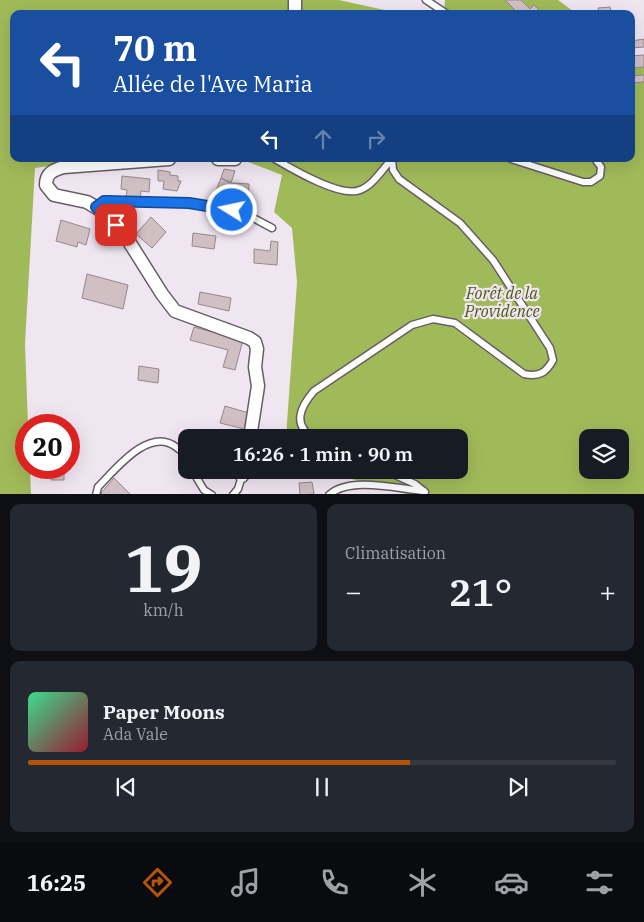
<!DOCTYPE html>
<html lang="fr">
<head>
<meta charset="utf-8">
<style>
	:root { --surface:#171b24; --page:#242831; --text:#f1f3f6; --muted:#9ea1a6; --line:#363941; --accent:#b45309 }
	body { margin:0; font-family:"IBM Plex Serif",serif; background:var(--page); color:var(--text); height:100vh; display:flex; flex-direction:column; font-size:19px; white-space:nowrap }
	* { box-sizing:border-box; margin:0 }
	p { font-size:16px; color:var(--muted) }
	.icon { flex:none; width:28px; height:28px; fill:none; stroke:currentColor; stroke-width:2; stroke-linecap:round; stroke-linejoin:round }
	.map { position:relative; height:494px; overflow:hidden }
	.side { display:flex; flex-direction:column; gap:10px; padding:10px; background:#0d0f14; flex:1 }
	.side>* { flex:none }
	.hud { position:absolute; left:10px; top:10px; width:625px; height:152px; border-radius:10px; box-shadow:0 5px 20px #0002; background:#1a4fa0; color:#fff; overflow:hidden }
	.controls { position:absolute; left:579px; top:429px; display:grid; gap:10px }
	.controls a { display:grid; place-items:center; width:50px; height:50px; border-radius:10px; background:var(--surface); box-shadow:0 5px 20px #0002; font-size:25px }
	.speed { position:absolute; left:15px; top:414px; display:flex; gap:10px; font-size:25px; font-weight:700; text-align:center }
	.speed>* { display:grid; place-content:center; width:65px; height:65px; border-radius:50%; background:var(--surface); box-shadow:0 5px 20px #0002; line-height:1 }
	.speed .limit { border:8px solid #d22; background:#fff; color:#111 }
	.pin { position:absolute; display:grid; place-items:center; width:42px; height:42px; color:#fff; margin:-21px; border-radius:10px; box-shadow:0 2px 8px #0006 }
	.me { position:absolute; width:55px; margin:-28px; rotate:280deg; stroke-linejoin:round; filter:drop-shadow(0 0 4px #0008) }
	.turn { display:flex; align-items:center; gap:18px; height:105px; padding:0 20px; font-size:22px }
	.turn .icon { width:65px; height:65px; stroke-width:2.5 }
	.turn b { display:block; font-size:35px; line-height:42px }
	.lanes { display:flex; align-items:center; height:48px; padding:0 20px; background:#0003; justify-content:center; gap:25px; direction:ltr }
	.lanes .off { opacity:.35 }
	.big { font-size:38px; font-weight:600; line-height:1.1 }
	.side .card { flex:1; display:flex; flex-direction:column; justify-content:center; gap:8px; min-width:0; padding:0 18px; border-radius:10px; background:var(--page) }
	.side .dial { align-items:center; gap:0 }
	.dial b { font-size:65px; line-height:1 }
	.song { display:flex; align-items:center; gap:15px }
	.cover { width:60px; height:60px; border-radius:8px; background:linear-gradient(135deg,hsl(150 70% 55%),hsl(350 70% 35%)) }
	.played { height:5px; border-radius:2px; background:linear-gradient(90deg,var(--accent) 65%,var(--line) 65%) }
	.keys { display:flex; justify-content:space-around; direction:ltr }
	.heat { display:flex; justify-content:space-between; align-items:center; font-size:28px; direction:ltr }
	.side .tiles { flex:1; display:grid; gap:10px; grid-template-columns:1fr 1fr }
	.card:last-child { grid-column:span 2 }
	.trip { position:absolute; left:178px; top:429px; width:290px; height:50px; border-radius:10px; background:var(--surface); box-shadow:0 5px 20px #0002; font-weight:600; line-height:50px; text-align:center }
	.menu { display:flex; height:80px; justify-content:space-around; align-items:center; background:#090b0e; color:var(--muted) }
	.menu .icon { width:35px; height:35px }
	.menu .current { color:var(--accent) }
	.menu b { font-size:22px; color:var(--text) }
	.map>svg:first-child { display:block }
</style>
</head>
<body>
<div class="map">
<svg width="644" height="495" viewBox="0 0 644 495">
	<rect width="100%" height="100%" fill="#f0e6f2"/>
	<path fill="#a1ba59" fill-rule="evenodd" d="M0,0H339L403,14H14V159H97L35,168L25,344L28,425H26V468H30L31,494H0Z
		M445,0H558L577,14H444Z
		M631,53L644,62V494H406L319,470H459V438L286,437L297,282L292,228L274,212L282,175L240,159H631ZM588,438H620V470H588Z"/>
	<path fill="#d0c0c4" stroke="#97878c" d="M505,0H521L530,9L534,5L543,14H519Z
		M610,7L612,14L599,13L598,8Z
		M644,39V47L631,48V41Z
		M644,55V67L631,68V56Z
		M644,75V82L631,83V76Z
		M224,169L235,171L231,183L221,178Z
		M158,170L170,172V175L178,176V181H181L177,191L163,189L164,181H158Z
		M122,176L150,179L149,192L141,191L140,199L126,197L127,190L121,189Z
		M221,178L231,183L249,184L248,205L241,204L242,198H232V203L213,198Z
		M151,217L166,232L152,248L136,234Z
		M61,220L90,229L86,245L78,242L77,247L56,241Z
		M193,233L216,236L214,249L192,246Z
		M271,241L278,242L277,265L254,263V249L270,251Z
		M87,274L128,285L123,309L82,298Z
		M200,292L231,298L229,311L198,304Z
		M194,327L243,340L235,370L223,367L228,350L190,340Z
		M139,366L159,369L158,383L138,380Z
		M225,406L252,414L248,430L220,423Z
		M50,468H64V480H51Z
		M114,478L131,495H103L101,493Z
		M312,482L314,494L300,495L299,483Z"/>
	<g fill="none" stroke-linecap="round" stroke-linejoin="round">
		<g stroke="#665d67" stroke-width="9">
			<path id="service" d="M426,0L447,14
				M275,159C292,169 341,198 360,190C372,186 382,170 391,160
				M511,159L583,182H591L600,176L601,167L595,159
				M96,207L109,200L189,203L244,213L272,228
				M314,438C291,425 301,406 314,391L412,325L433,319L455,323L524,374C539,377 546,373 553,360L550,348L493,260L460,223L399,179L393,170L392,159
				M192,470L204,490L212,495
				M384,470L415,484L425,492
				M96,495L98,487C115,470 149,426 176,447C180,450 184,452 186,458
				M233,495L238,489L242,476
				M329,495C350,476 398,489 424,491"/>
		</g>
		<g stroke="#665d67" stroke-width="15">
			<path id="minor" d="M295,0V14
				M169,159L64,167C53,170 46,173 46,185L54,195L87,202L102,211L128,240L162,294L175,311L249,338L255,342L257,349L255,367L258,386L250,438
				M218,159H235
				M242,476L243,470"/>
		</g>
		<use href="#service" stroke="#fff" stroke-width="6"/>
		<use href="#minor" stroke="#fff" stroke-width="12"/>
	</g>
	<g fill="none" stroke-linecap="round" stroke-linejoin="round">
		<g stroke="#114b97" stroke-width="12">
			<path id="route" d="M116,225L96,207L104,201L189,203L232,210"/>
		</g>
		<use href="#route" stroke="#1a73e8" stroke-width="9"/>
	</g>
	<g text-anchor="middle" dominant-baseline="central" stroke-width="4.5" stroke-linejoin="round" paint-order="stroke">
		<g font-size="16" font-style="italic" fill="#4b5b15" stroke="#f0e6f2">
			<text x="502" y="293">Forêt de la<tspan x="502" dy="18">Providence</tspan></text>
		</g>
	</g>
</svg>
<div class="controls">
<a><svg class="icon" aria-label="layers" viewBox="0 0 24 24"><path d="M12 4l9 5-9 5-9-5zM3 14l9 5 9-5"/></svg></a>
</div>
<div class="speed"><div class="limit">20</div></div>
<div class="pin" style="left:116px;top:225px;background:#d93025"><svg class="icon" aria-label="arrive" viewBox="0 0 24 24"><path d="M6 21V4h12l-3 4 3 4H6"/></svg></div>
<svg class="me" style="left:232px;top:210px" viewBox="-20 -20 40 40"><circle r="17" fill="#1a73e8" stroke="#fff" stroke-width="3"/><path d="M0-11L8 9 0 5-8 9z" fill="#fff"/></svg>
<div class="trip">16:26 · 1 min · 90 m</div>
<div class="hud">
<div class="turn"><svg class="icon" aria-label="left" viewBox="0 0 24 24"><path d="M17 20v-9H6M10 6l-5 5 5 5"/></svg><div><b>70 m</b>Allée de l'Ave Maria</div></div>
<div class="lanes"><svg class="icon" aria-label="left" viewBox="0 0 24 24"><path d="M17 20v-9H6M10 6l-5 5 5 5"/></svg><svg class="icon off" aria-label="ahead" viewBox="0 0 24 24"><path d="M12 20V5M6 11l6-6 6 6"/></svg><svg class="icon off" aria-label="right" viewBox="0 0 24 24"><path d="M7 20v-9h11M14 6l5 5-5 5"/></svg></div>
</div>
</div>
<section class="side">
<div class="tiles">
<div class="card dial"><b>19</b><p>km/h</p></div>
<div class="card"><p>Climatisation</p>
<div class="heat"><a>−</a><b class="big">21°</b><a>+</a></div>
</div>
<div class="card">
<div class="song"><i class="cover"></i><div><b>Paper Moons</b><p>Ada Vale</p></div></div>
<div class="played"></div>
<div class="keys"><svg class="icon" aria-label="previous" viewBox="0 0 24 24"><path d="M18 5L8 12l10 7zM5 5v14"/></svg><svg class="icon" aria-label="pause" viewBox="0 0 24 24"><path d="M8 5v14M16 5v14"/></svg><svg class="icon" aria-label="next" viewBox="0 0 24 24"><path d="M6 5l10 7-10 7zM19 5v14"/></svg></div>
</div>
</div>
</section>
<nav class="menu">
<b>16:25</b>
<svg class="icon current" aria-label="directions" viewBox="0 0 24 24"><path d="M12 3l9 9-9 9-9-9zM9 14v-3h6M13 9l2 2-2 2"/></svg>
<svg class="icon" aria-label="music" viewBox="0 0 24 24"><path d="M9 18V5l10-2v13"/><circle cx="6" cy="18" r="3"/><circle cx="16" cy="16" r="3"/></svg>
<svg class="icon" aria-label="phone" viewBox="0 0 24 24"><path d="M5 4h4l2 5-3 2q2 4 5 5l2-3 5 2v4C11 20 4 13 5 4z"/></svg>
<svg class="icon" aria-label="climate" viewBox="0 0 24 24"><path d="M12 3v18M4 7l16 10M4 17L20 7"/></svg>
<svg class="icon" aria-label="car" viewBox="0 0 24 24"><path d="M5 17H2v-5l4-1 3-4h7l3 4 3 1v5h-3M9 17h6M6 11h13"/><circle cx="7" cy="17" r="2"/><circle cx="17" cy="17" r="2"/></svg>
<svg class="icon" aria-label="filters" viewBox="0 0 24 24"><path d="M4 7h16M4 17h16"/><circle cx="9" cy="7" r="2"/><circle cx="15" cy="17" r="2"/></svg>
</nav>
</body>
</html>
